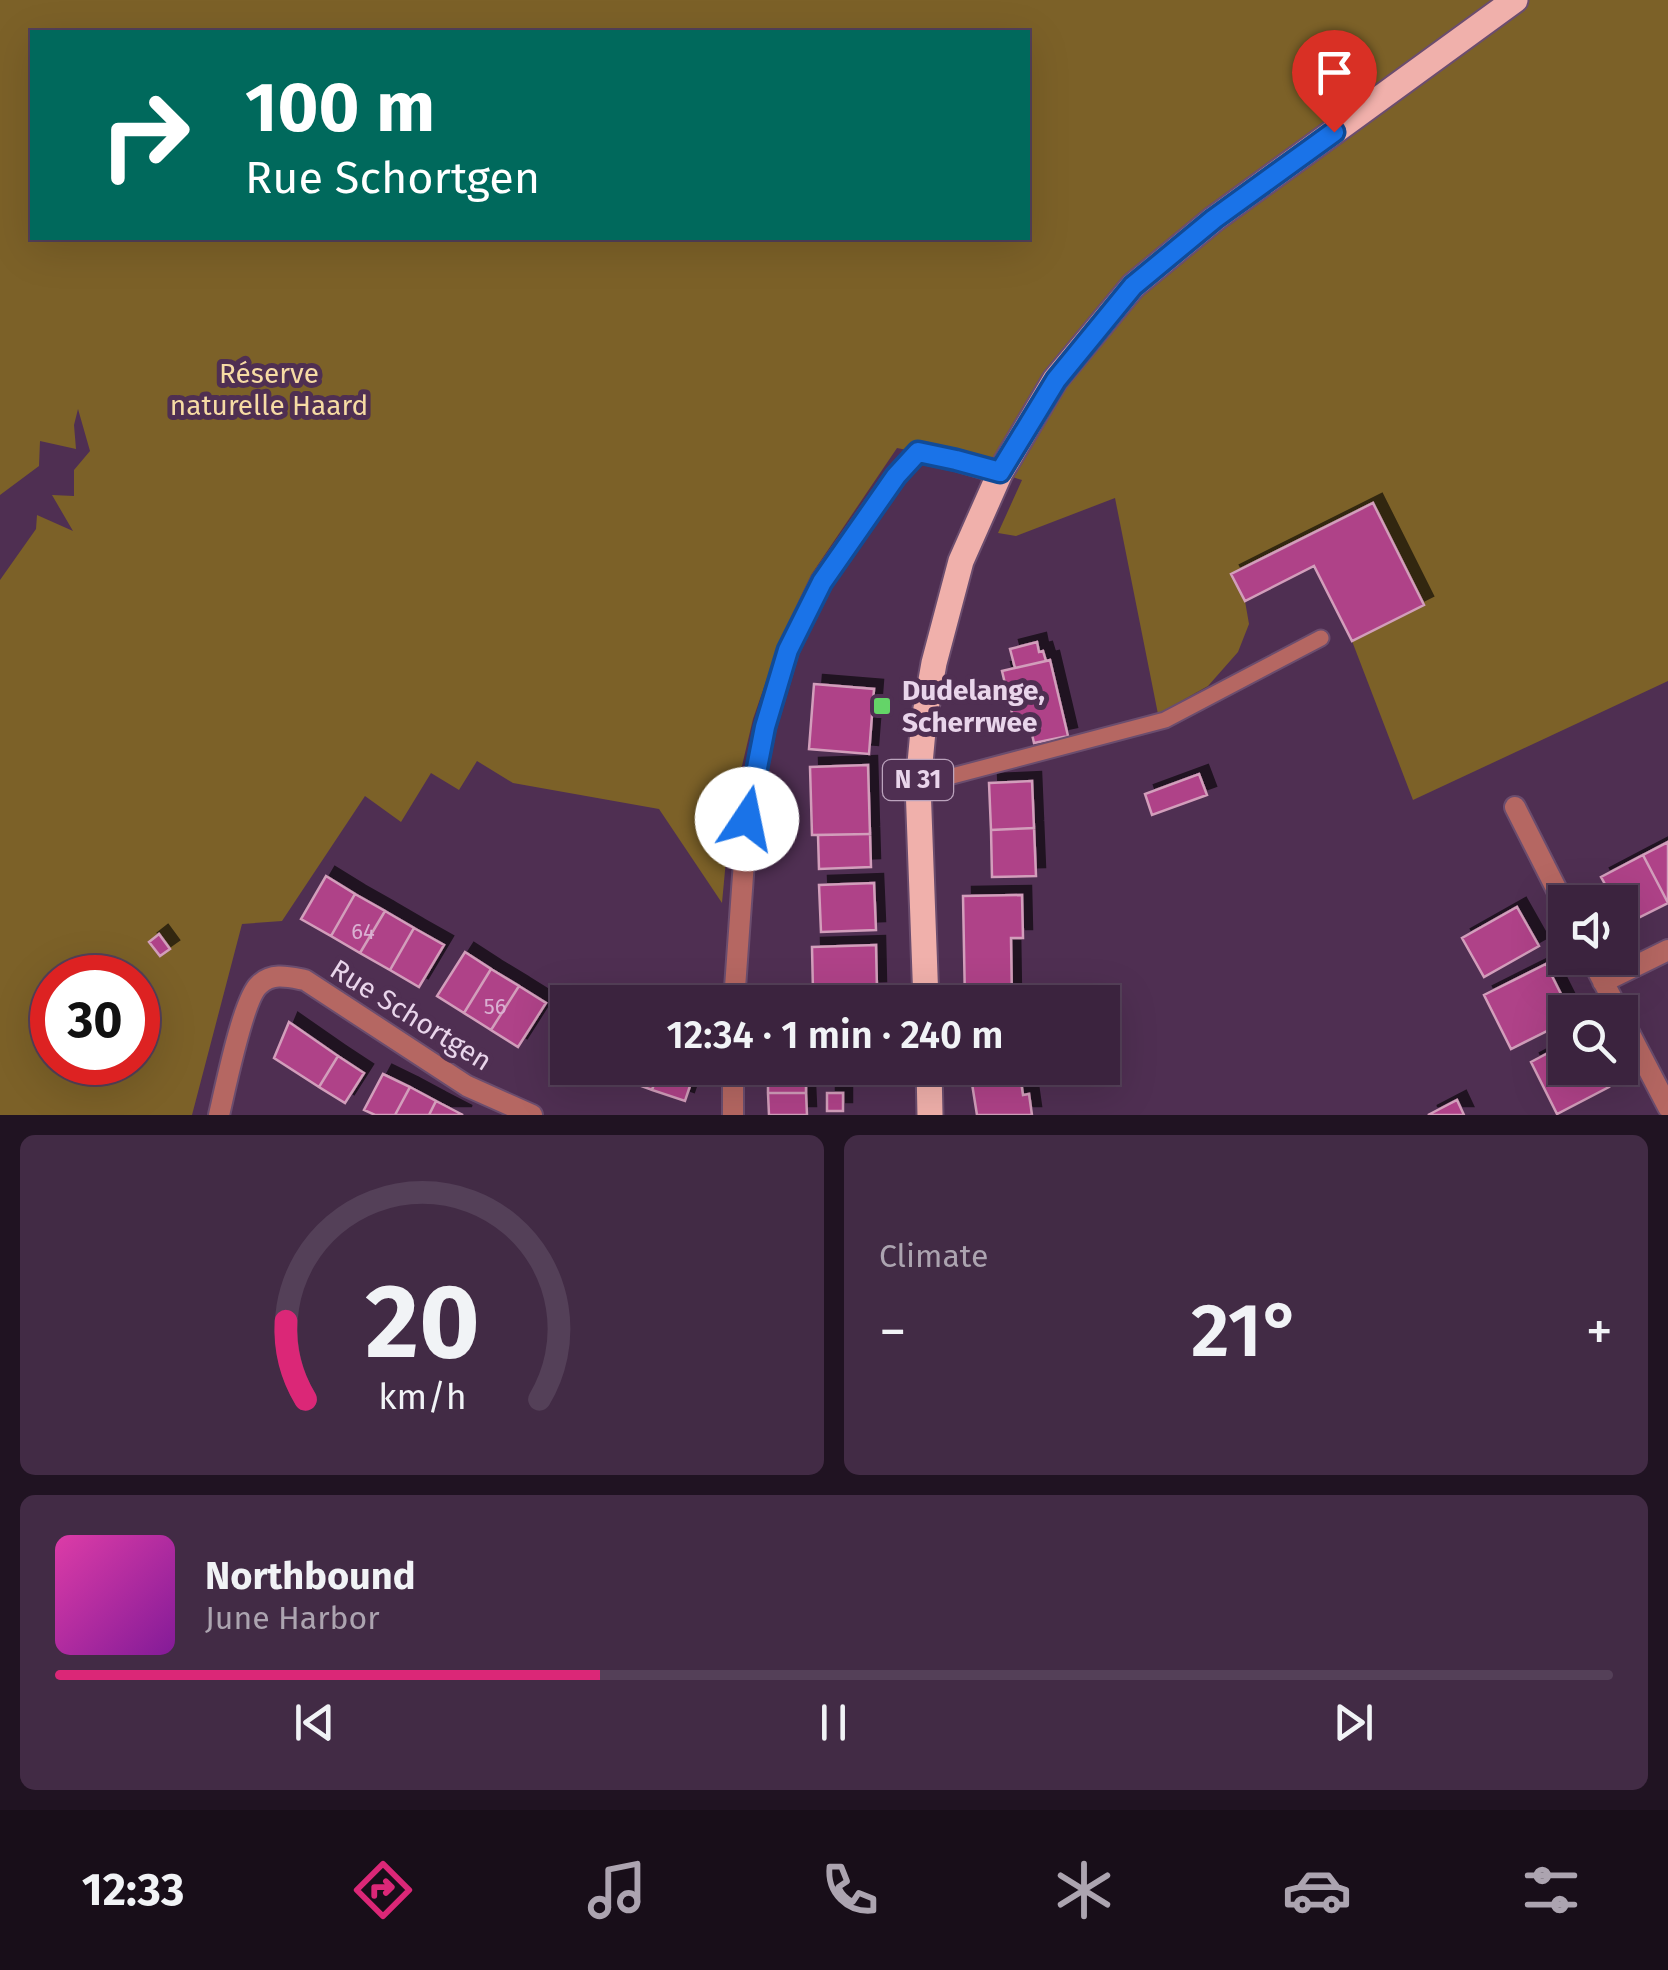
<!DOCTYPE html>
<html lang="en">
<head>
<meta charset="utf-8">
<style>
	:root { --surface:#3b233e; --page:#422b45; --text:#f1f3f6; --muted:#aca4b0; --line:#544058; --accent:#db2777 }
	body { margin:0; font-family:"Fira Sans",sans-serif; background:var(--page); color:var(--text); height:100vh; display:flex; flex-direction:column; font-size:38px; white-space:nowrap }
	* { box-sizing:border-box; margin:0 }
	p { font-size:32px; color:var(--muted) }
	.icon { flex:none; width:55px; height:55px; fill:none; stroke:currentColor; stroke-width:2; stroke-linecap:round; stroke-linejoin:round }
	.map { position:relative; height:1115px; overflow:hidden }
	.sheet { display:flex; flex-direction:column; gap:20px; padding:20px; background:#201322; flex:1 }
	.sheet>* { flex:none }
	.hud { position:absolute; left:30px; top:30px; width:1000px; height:210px; border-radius:0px; box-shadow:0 10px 40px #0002,0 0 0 2px var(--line); background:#00695c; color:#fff; overflow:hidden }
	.fabs { position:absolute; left:1548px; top:885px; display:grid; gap:20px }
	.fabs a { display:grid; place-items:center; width:90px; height:90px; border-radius:0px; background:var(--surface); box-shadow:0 10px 40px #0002,0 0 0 2px var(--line); font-size:50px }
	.speed { position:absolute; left:30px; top:955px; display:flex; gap:20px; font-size:50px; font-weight:700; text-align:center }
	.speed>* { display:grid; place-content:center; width:130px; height:130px; border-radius:50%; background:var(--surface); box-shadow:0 10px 40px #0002,0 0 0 2px var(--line); line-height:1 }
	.speed .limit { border:15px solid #d22; background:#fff; color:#111 }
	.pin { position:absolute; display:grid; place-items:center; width:85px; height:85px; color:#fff; margin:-102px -42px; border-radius:50% 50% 50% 0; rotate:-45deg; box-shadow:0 0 10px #0007 }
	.pin .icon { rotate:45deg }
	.me { position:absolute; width:110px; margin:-55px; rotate:11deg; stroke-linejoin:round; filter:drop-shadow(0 0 8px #0008) }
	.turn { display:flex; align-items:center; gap:35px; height:210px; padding:0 50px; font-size:45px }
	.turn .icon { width:130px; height:130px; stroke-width:2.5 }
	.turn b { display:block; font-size:70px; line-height:85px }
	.big { font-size:75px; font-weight:600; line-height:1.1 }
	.sheet .card { flex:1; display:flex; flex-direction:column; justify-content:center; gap:15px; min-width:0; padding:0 35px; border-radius:15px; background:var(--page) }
	.sheet .dial { align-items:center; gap:0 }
	.dial svg { height:260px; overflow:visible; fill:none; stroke:var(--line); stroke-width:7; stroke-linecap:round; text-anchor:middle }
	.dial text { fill:var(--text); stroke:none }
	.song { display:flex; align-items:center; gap:30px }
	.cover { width:120px; height:120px; border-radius:15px; background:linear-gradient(135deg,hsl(320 70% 55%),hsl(290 70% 35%)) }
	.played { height:10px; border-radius:5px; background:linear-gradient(90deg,var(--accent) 35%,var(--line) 35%) }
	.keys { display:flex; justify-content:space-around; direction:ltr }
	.heat { display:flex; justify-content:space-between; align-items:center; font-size:55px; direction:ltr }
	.sheet .tiles { flex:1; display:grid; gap:20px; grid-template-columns:1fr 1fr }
	.card:last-child { grid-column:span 2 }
	.trip { position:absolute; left:550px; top:985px; width:570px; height:100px; border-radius:0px; background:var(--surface); box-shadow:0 10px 40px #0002,0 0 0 2px var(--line); font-weight:600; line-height:100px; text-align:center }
	.menu { display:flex; height:160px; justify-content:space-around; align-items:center; background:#180e19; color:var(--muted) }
	.menu .icon { width:70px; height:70px }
	.menu .selected { color:var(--accent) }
	.menu b { font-size:45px; color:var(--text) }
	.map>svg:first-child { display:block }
</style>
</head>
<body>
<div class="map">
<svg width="1668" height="1115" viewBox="0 0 1668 1115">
	<defs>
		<filter id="shadow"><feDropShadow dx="9" dy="-9" stdDeviation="0" flood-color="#0009"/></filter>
	</defs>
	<rect width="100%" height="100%" fill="#4f2f52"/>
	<path fill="#7c6128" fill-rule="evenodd" d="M0,0H1668V681L1413,800L1352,641L1424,604L1373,503L1232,574L1245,601L1249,624L1238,652L1208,686L1158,714L1115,498L1016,536L998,533L1022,480L956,460L897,448L811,575L781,638L753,719L730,817L722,903L659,809L513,783L477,761L459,790L431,773L401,822L365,796L282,921L242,924L192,1115H0V580L36,529L37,515L73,531L52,495L74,496V470L90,451L78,409L74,425L76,449L40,441L39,466L0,495ZM32,32H1028V238H32ZM52,978H138V1062H52Z"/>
	<path fill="#af4288" stroke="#d29ebb" stroke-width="2.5" filter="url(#shadow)" d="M1373,503L1424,605L1352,641L1314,566L1245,601L1231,574Z
		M1037,642L1039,652L1043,651L1046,661L1015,668L1010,649Z
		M1050,660L1068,736L1034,743L1031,730L1017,734L1002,671Z
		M814,684L874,689L869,754L809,749Z
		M868,765L870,834L812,835L810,767Z
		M1199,774L1207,795L1152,815L1145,794Z
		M1032,781L1034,828L991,830L989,783Z
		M1034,828L1036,876L992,877L991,830Z
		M870,834L871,867L819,869L818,835Z
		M1668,842V903L1643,855Z
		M1643,855L1668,903L1626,924L1620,912V902H1615L1601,877Z
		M326,876L355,894L331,936L301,919Z
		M874,883L876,930L821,932L819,885Z
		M355,894L385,911L360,953L331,936Z
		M1022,895L1023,938H1011L1012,1002H965L963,896Z
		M1517,907L1539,946L1484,977L1462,938Z
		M385,911L414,928L390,970L360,953Z
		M414,928L444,945L419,987L390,970Z
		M159,934L170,949L160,956L149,942Z
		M876,945L877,990L813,992L812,947Z
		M465,952L491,969L464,1013L437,996Z
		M1546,964L1570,1012H1565V1022L1511,1049L1484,995Z
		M491,969L519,986L491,1030L464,1013Z
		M519,986L546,1003L518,1047L491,1030Z
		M566,1014L568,1015V1061L552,1056Z
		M289,1022L338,1056L319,1087L274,1058Z
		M1565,1044V1068H1599L1609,1087L1557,1114L1531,1062Z
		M338,1056L364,1073L345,1103L319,1087Z
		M586,1068H622L619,1078Z
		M622,1068H660L652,1090L619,1078Z
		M660,1068H696L685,1101L652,1090Z
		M995,1068H1019L1023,1095L1029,1094L1032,1115H977L970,1071Z
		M768,1070H806V1093H768Z
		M383,1074L410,1087L395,1115H375L364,1110Z
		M410,1087L436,1101L429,1115H395Z
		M768,1093H806L807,1115H769Z
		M827,1093H843V1111H827Z
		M1457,1100L1464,1115H1428Z
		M436,1101L463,1115H429Z"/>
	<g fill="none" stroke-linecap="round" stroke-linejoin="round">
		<g stroke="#6b4d6e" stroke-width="19">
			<path id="service" d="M918,785L1165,720L1321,638"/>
		</g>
		<g stroke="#6b4d6e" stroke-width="24">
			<path id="minor" d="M1515,807L1565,906
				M1591,958L1619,1012
				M1603,982L1668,950
				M734,1002L747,819L765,727L788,650L821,582L896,476L918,452L956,460L1000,473
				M1620,1015L1668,1107
				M219,1115C225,1090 243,999 259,985C272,972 289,977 305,980L467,1086L532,1115
				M733,1115V1068"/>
		</g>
		<g stroke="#6b4d6e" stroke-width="29">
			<path id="primary" d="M926,1002L918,785L924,720L934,663L961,561L1000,473L1055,380L1133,286L1214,219L1515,0
				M929,1068L930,1115"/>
		</g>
		<use href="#service" stroke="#b56762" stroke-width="15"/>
		<use href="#minor" stroke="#b56762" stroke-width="20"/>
		<use href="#primary" stroke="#f0b0ab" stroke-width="25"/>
	</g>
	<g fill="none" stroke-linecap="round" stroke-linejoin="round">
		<g stroke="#114b97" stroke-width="25">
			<path id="route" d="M747,819L765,727L788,650L822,582L896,476L918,452L956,460L1000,472L1056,380L1133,286L1214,219L1334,132"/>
		</g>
		<use href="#route" stroke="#1a73e8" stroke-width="18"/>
	</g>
	<rect fill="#64d468" stroke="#4f2f52" stroke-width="4" x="872" y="696" width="20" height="20" rx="5"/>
	<g text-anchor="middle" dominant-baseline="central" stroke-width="10" stroke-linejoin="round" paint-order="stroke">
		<g font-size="22" fill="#dab0d2">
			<text x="363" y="931">64</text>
			<text x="495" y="1006">56</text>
		</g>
		<rect fill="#4f2f52" stroke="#bba3bd" stroke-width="2.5" x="883" y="760" width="70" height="40" rx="8"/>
		<g font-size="25" font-weight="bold" fill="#e9d5eb">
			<text x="918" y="780">N 31</text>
		</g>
		<g font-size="28" fill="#f6dba4" stroke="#4f2f52">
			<text x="269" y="373">Réserve<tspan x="269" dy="32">naturelle Haard</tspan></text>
		</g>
		<g font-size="28" font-weight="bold" fill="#e9d5eb" stroke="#4f2f52" text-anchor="start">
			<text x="902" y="690">Dudelange,<tspan x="902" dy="32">Scherrwee</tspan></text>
		</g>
		<g font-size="28" fill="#e9d5eb" stroke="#4f2f52">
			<text transform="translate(411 1015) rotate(32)">Rue Schortgen</text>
		</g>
	</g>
</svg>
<div class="fabs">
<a><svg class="icon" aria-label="sound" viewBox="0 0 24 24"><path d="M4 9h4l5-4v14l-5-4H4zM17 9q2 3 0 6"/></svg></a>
<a><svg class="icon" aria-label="search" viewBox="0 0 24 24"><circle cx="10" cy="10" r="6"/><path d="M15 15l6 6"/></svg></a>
</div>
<div class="speed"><div class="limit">30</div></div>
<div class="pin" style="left:1334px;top:132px;background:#d93025"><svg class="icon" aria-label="arrive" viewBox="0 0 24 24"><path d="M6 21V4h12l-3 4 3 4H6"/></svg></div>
<svg class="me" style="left:747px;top:819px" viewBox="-20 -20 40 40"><circle r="19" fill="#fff"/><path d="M0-13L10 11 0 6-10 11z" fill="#1a73e8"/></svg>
<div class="trip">12:34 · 1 min · 240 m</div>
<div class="hud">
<div class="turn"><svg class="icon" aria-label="right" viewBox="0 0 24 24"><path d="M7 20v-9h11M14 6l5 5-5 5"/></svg><div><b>100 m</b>Rue Schortgen</div></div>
</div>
</div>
<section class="sheet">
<div class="tiles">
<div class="card dial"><svg viewBox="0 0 100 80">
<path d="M14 69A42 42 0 1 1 86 69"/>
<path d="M14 69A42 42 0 0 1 8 45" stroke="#db2777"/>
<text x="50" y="56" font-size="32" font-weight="700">20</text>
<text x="50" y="72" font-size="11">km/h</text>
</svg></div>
<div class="card"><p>Climate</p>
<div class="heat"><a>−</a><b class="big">21°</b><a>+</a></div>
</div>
<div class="card">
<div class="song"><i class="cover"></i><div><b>Northbound</b><p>June Harbor</p></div></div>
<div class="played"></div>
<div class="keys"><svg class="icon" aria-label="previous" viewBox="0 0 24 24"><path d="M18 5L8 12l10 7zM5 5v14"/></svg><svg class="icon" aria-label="pause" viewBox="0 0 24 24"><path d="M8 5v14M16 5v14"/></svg><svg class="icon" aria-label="next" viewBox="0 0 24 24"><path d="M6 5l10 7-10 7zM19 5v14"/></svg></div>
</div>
</div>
</section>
<nav class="menu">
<b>12:33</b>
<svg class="icon selected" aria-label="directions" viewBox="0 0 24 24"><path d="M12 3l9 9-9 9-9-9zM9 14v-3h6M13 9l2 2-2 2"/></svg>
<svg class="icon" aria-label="music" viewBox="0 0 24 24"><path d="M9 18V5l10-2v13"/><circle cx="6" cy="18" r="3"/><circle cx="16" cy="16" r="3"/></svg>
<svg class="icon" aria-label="phone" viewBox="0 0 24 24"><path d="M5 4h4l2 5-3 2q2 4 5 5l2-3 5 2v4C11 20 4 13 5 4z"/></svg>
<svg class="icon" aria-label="climate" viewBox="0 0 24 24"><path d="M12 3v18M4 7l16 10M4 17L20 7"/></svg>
<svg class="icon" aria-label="car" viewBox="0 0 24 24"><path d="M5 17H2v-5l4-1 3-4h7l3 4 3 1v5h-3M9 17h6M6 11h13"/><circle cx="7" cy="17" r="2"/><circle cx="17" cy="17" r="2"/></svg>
<svg class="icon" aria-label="filters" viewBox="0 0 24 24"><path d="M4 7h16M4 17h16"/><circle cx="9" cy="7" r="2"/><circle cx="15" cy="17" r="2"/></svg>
</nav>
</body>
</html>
